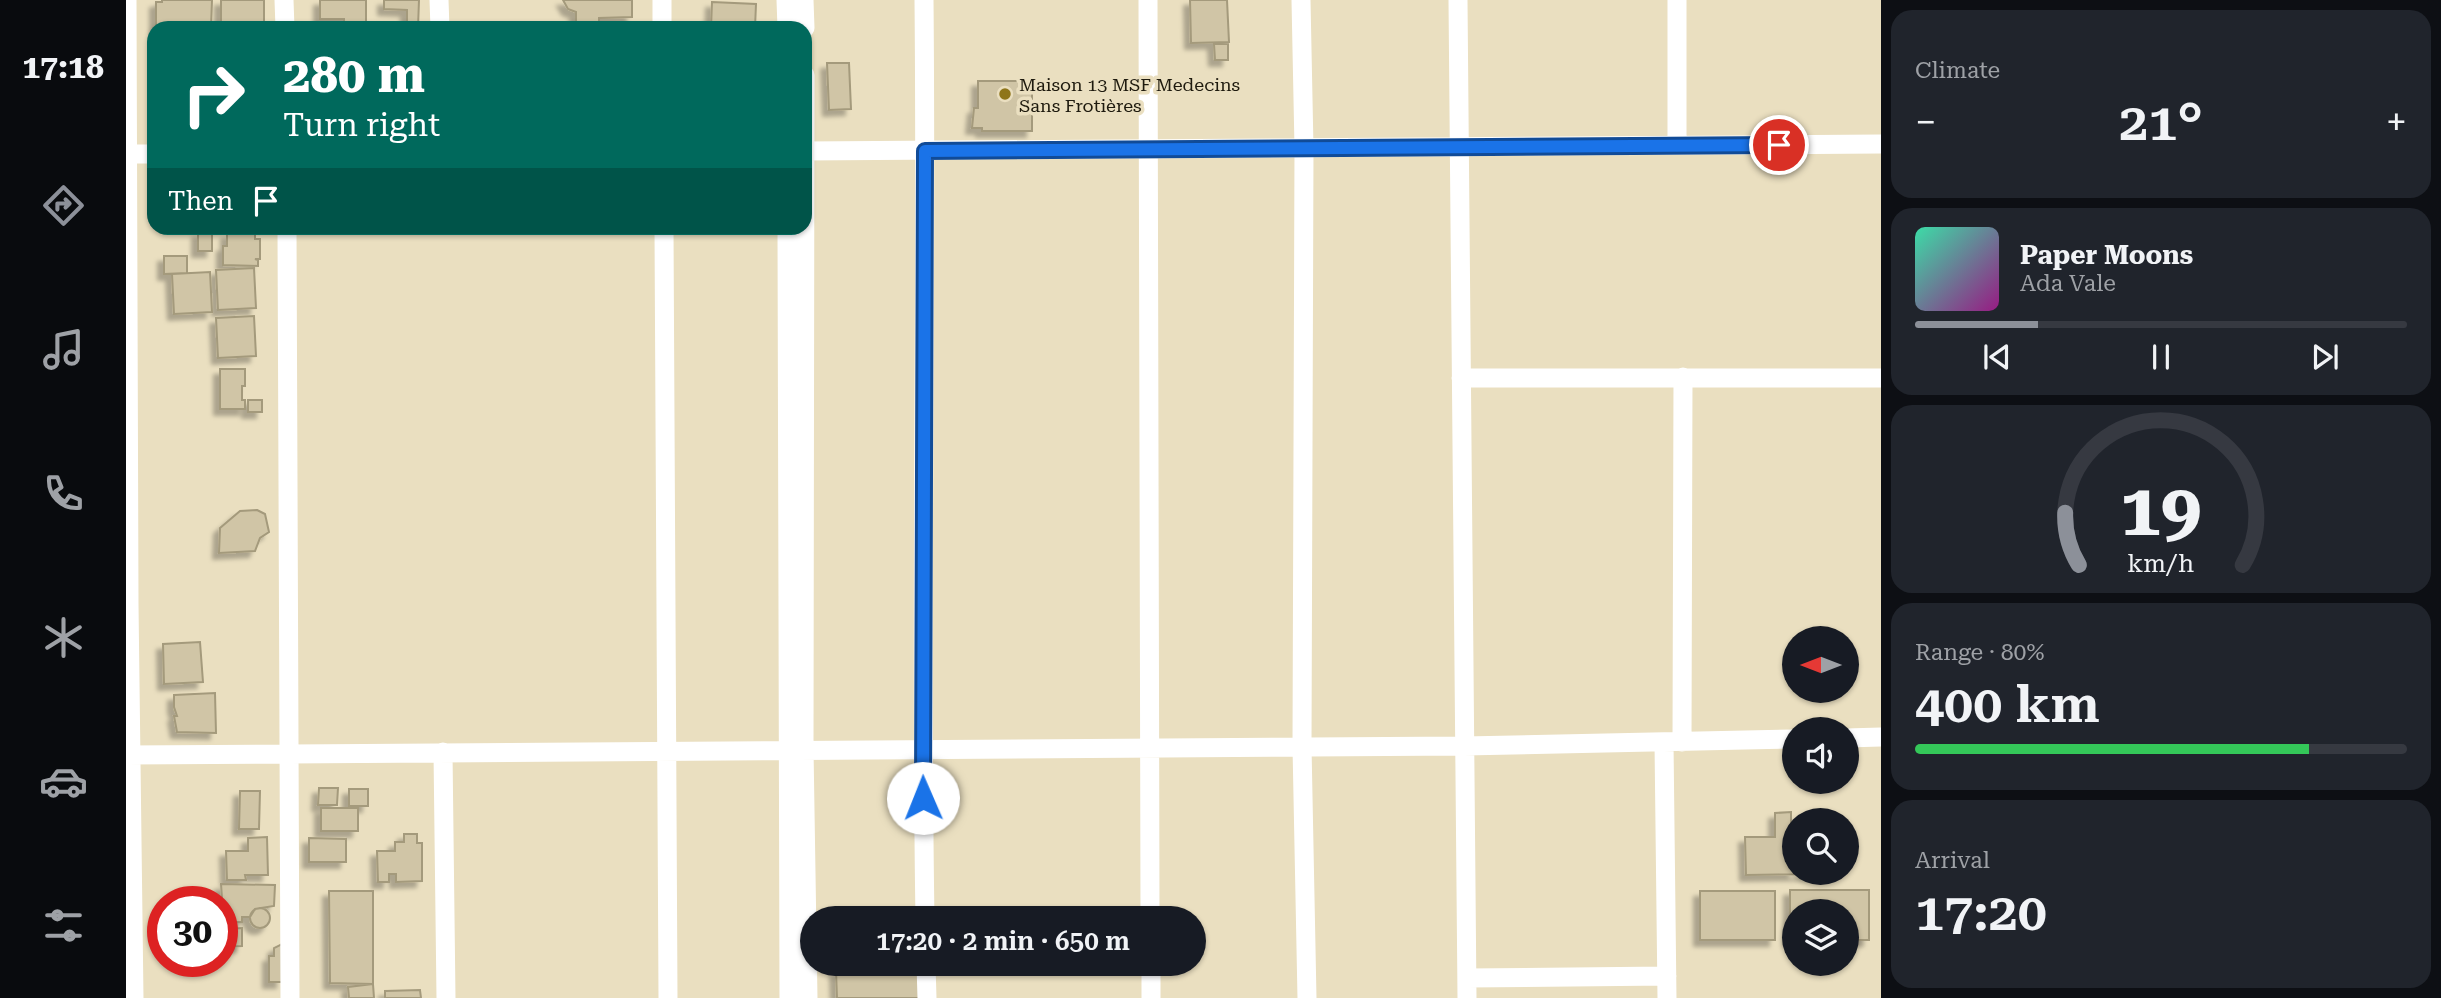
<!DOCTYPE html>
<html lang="en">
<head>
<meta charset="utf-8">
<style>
	:root { --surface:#171b24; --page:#20242c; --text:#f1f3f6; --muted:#9ea1a6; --line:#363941; --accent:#8c9099 }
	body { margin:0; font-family:"Roboto Serif",serif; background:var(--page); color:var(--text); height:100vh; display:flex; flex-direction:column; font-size:26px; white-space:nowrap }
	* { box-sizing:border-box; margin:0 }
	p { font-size:23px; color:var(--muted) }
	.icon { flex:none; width:38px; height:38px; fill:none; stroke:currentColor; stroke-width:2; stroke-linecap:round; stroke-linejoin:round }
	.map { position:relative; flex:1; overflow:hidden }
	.drawer { display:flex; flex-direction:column; gap:10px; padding:10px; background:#0d0f14; width:560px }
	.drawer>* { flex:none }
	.hud { position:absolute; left:21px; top:21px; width:665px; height:214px; border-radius:21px; box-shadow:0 2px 5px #0004; background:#00695c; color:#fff; overflow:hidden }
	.needle { width:46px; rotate:270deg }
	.controls { position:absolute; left:1656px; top:626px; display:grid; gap:14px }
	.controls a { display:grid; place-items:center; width:77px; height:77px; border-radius:50%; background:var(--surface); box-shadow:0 2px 5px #0004; font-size:35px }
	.speed { position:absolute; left:21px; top:886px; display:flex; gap:14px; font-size:35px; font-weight:700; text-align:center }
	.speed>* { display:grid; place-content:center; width:91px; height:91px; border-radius:50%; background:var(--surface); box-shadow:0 2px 5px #0004; line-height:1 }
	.speed .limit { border:10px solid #d22; background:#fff; color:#111 }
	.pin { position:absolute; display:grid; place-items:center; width:60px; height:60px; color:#fff; margin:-30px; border:4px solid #fff; border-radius:50%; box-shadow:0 2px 7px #0007 }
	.me { position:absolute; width:77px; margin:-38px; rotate:359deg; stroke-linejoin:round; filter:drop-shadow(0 0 5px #0008) }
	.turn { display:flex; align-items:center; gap:24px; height:147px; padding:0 21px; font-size:32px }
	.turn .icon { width:91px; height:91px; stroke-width:2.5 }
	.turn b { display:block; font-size:49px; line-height:60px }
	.then { display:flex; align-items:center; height:66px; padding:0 21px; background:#0003; gap:14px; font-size:26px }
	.big { font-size:52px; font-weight:600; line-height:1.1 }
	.drawer .widget { flex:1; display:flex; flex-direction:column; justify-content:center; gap:10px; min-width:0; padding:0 24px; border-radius:21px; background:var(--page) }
	.drawer .dial { align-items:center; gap:0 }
	.dial svg { height:182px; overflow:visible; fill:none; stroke:var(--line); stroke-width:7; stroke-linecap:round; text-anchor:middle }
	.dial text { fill:var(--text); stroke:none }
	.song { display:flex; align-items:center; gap:21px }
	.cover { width:84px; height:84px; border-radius:10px; background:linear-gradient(135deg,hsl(160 70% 55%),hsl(310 70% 35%)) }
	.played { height:7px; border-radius:4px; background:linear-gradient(90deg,var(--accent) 25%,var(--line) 25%) }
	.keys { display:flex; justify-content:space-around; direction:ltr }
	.heat { display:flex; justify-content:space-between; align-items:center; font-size:38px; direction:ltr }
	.charge { height:10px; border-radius:5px; background:linear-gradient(90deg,#34c759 80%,var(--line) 0) }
	.trip { position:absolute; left:674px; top:906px; width:406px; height:70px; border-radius:35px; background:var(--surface); box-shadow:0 2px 5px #0004; font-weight:600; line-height:70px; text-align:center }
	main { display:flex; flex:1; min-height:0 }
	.tab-bar { display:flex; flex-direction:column; width:126px; justify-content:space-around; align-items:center; background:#090b0e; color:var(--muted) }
	.tab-bar .icon { width:49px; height:49px }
	.tab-bar .current { color:var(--accent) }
	.tab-bar b { font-size:32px; color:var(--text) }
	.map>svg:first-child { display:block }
</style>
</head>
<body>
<main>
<nav class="tab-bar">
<b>17:18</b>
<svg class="icon current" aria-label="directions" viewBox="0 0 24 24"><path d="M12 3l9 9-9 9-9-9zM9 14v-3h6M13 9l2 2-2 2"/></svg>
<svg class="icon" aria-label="music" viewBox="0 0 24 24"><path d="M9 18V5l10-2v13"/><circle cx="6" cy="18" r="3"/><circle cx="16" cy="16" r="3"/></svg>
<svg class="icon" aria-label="phone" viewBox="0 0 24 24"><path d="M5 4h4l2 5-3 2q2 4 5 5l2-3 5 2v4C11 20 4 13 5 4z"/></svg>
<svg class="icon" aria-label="climate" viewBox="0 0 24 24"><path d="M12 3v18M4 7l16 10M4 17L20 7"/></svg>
<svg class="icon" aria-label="car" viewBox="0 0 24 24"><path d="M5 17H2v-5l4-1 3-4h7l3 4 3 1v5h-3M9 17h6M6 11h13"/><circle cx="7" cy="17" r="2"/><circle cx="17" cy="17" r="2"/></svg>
<svg class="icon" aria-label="filters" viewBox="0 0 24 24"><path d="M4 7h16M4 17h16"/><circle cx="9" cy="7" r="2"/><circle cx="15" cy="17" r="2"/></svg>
</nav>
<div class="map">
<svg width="1755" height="998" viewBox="0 0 1755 998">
	<defs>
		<filter id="shadow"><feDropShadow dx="-6" dy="6" stdDeviation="2" flood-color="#0004"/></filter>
	</defs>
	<rect width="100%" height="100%" fill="#eadfc0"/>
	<path fill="#d0c5a6" stroke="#a49a7c" stroke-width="2" filter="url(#shadow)" d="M36,0H86L85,28H30V2H36Z
		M95,0H138V23H130V28H91V25H95Z
		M194,0H240V26L218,27V19H194Z
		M258,0H293L292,28H281V10L258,9Z
		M437,0H506V17L473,18V28H450V12L442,9Z
		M1064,0H1101L1103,42L1065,43Z
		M586,2L630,4L629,28H585Z
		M1088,44H1102V60H1089Z
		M701,63H723L725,109L703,110Z
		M852,81H906V131H856V128H846L848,108H852Z
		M72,232H86V251H72Z
		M101,233H126L129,234V239H134V259H129L132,260V266L97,265V246H101Z
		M38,256H61V273L38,274Z
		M128,268L130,308L92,310L90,270Z
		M84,272L86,312L48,314L46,274Z
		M128,316L130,356L92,358L90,318Z
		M94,369H119V386H116V400H119V409H94Z
		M122,400H136V412H122Z
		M131,510L139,514L143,532L134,538L129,551L93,553L94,528L114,511Z
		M74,642L77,682L38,684L37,644Z
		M89,693L90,733L51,732L48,716H51L48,707V695Z
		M193,788H212L211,805H192Z
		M223,789H242V806H223Z
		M114,791H134L133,829H113Z
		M195,808H232V831H195Z
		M1665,812V835H1668V873L1694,874L1620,875L1619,837H1649V813Z
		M278,834H291V843H296V881L270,882V874H263V882H252L251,851H269V842H278Z
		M141,837L142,875H119L120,880H101L100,851H122V838Z
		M183,838L220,839V862H183Z
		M95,884L149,885L148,906L129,909L124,917H116V922H109L108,926H98Z
		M1664,890H1743V940H1720V912H1668V940H1664Z
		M203,891H247V984L204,983Z
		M1574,891H1649V940H1574Z
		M124 918a10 10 0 1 1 20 0a10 10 0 1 1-20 0Z
		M116,928V946L96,947V929Z
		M156,944V982H143V956H148V948Z
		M794,968L795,998H711L710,971Z
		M247,984L248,998H223L222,987Z
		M294,990L295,998H259V991Z"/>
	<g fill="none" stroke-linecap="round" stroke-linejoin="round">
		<path stroke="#fff" stroke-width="19" d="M1,0L3,604L8,998
			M158,0L159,28
			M313,0L314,28
			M536,0V28
			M660,0L661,28
			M678,0L679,28
			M798,0C801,306 794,613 799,919
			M1022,0L1024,919
			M1175,0L1178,148L1176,746L1181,998
			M1332,0L1341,998
			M1551,0V145
			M679,75L678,748L682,998
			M679,151L1755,144
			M0,154H28
			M161,228L164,998
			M538,228L542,998
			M661,228L663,998
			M1335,378H1755
			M1720,738L1755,737
			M1538,742L1541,998
			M1556,742L1557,377
			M317,752L320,998
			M0,755L1338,746L1668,739
			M800,964L801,998
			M1025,964V998
			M1341,978L1541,976"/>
	</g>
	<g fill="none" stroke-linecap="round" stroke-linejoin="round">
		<g stroke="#114b97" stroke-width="18">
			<path id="route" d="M797,798L799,151L1653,145"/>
		</g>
		<use href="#route" stroke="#1a73e8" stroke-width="12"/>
	</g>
	<circle fill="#8e751a" stroke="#eadfc0" stroke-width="2.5" cx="879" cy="94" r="7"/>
	<g text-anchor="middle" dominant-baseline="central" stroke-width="7" stroke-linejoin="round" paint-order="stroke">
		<g font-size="18" fill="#1e1a0e" stroke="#eadfc0" text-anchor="start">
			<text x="893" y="84">Maison 13 MSF Medecins<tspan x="893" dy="21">Sans Frotières</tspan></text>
		</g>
	</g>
</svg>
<div class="controls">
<a><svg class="needle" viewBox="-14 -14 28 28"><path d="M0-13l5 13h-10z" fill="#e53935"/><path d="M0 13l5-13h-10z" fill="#9ea1a6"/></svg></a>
<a><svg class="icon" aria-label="sound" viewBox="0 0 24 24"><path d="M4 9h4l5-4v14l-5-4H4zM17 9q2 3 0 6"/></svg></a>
<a><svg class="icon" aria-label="search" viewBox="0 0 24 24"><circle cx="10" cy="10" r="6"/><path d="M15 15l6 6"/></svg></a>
<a><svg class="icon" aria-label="layers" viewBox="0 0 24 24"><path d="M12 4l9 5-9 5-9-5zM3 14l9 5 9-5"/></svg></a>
</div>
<div class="speed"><div class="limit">30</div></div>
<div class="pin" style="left:1653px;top:145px;background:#d93025"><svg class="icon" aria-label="arrive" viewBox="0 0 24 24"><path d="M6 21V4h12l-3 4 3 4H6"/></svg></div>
<svg class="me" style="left:797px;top:798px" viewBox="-20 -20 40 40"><circle r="19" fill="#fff"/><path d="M0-13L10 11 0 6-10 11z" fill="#1a73e8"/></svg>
<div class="trip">17:20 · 2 min · 650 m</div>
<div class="hud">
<div class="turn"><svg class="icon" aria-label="right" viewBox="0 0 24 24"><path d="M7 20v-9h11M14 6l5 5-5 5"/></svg><div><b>280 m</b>Turn right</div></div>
<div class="then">Then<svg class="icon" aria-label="arrive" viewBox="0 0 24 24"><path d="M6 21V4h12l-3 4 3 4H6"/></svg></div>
</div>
</div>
<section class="drawer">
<div class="widget"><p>Climate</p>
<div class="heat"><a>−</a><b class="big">21°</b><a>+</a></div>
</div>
<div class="widget">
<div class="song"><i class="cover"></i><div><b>Paper Moons</b><p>Ada Vale</p></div></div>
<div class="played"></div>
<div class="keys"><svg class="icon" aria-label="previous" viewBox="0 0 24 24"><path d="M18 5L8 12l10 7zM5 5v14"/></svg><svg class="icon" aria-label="pause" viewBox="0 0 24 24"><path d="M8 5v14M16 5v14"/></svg><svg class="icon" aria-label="next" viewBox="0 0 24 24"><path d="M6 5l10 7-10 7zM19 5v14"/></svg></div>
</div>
<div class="widget dial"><svg viewBox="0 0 100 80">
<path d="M14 69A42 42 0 1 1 86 69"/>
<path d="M14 69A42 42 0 0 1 8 46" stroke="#8c9099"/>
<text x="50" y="56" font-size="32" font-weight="700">19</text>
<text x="50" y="72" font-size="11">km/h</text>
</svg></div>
<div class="widget"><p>Range · 80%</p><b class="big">400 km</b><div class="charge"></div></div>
<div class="widget"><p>Arrival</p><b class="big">17:20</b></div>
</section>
</main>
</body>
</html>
